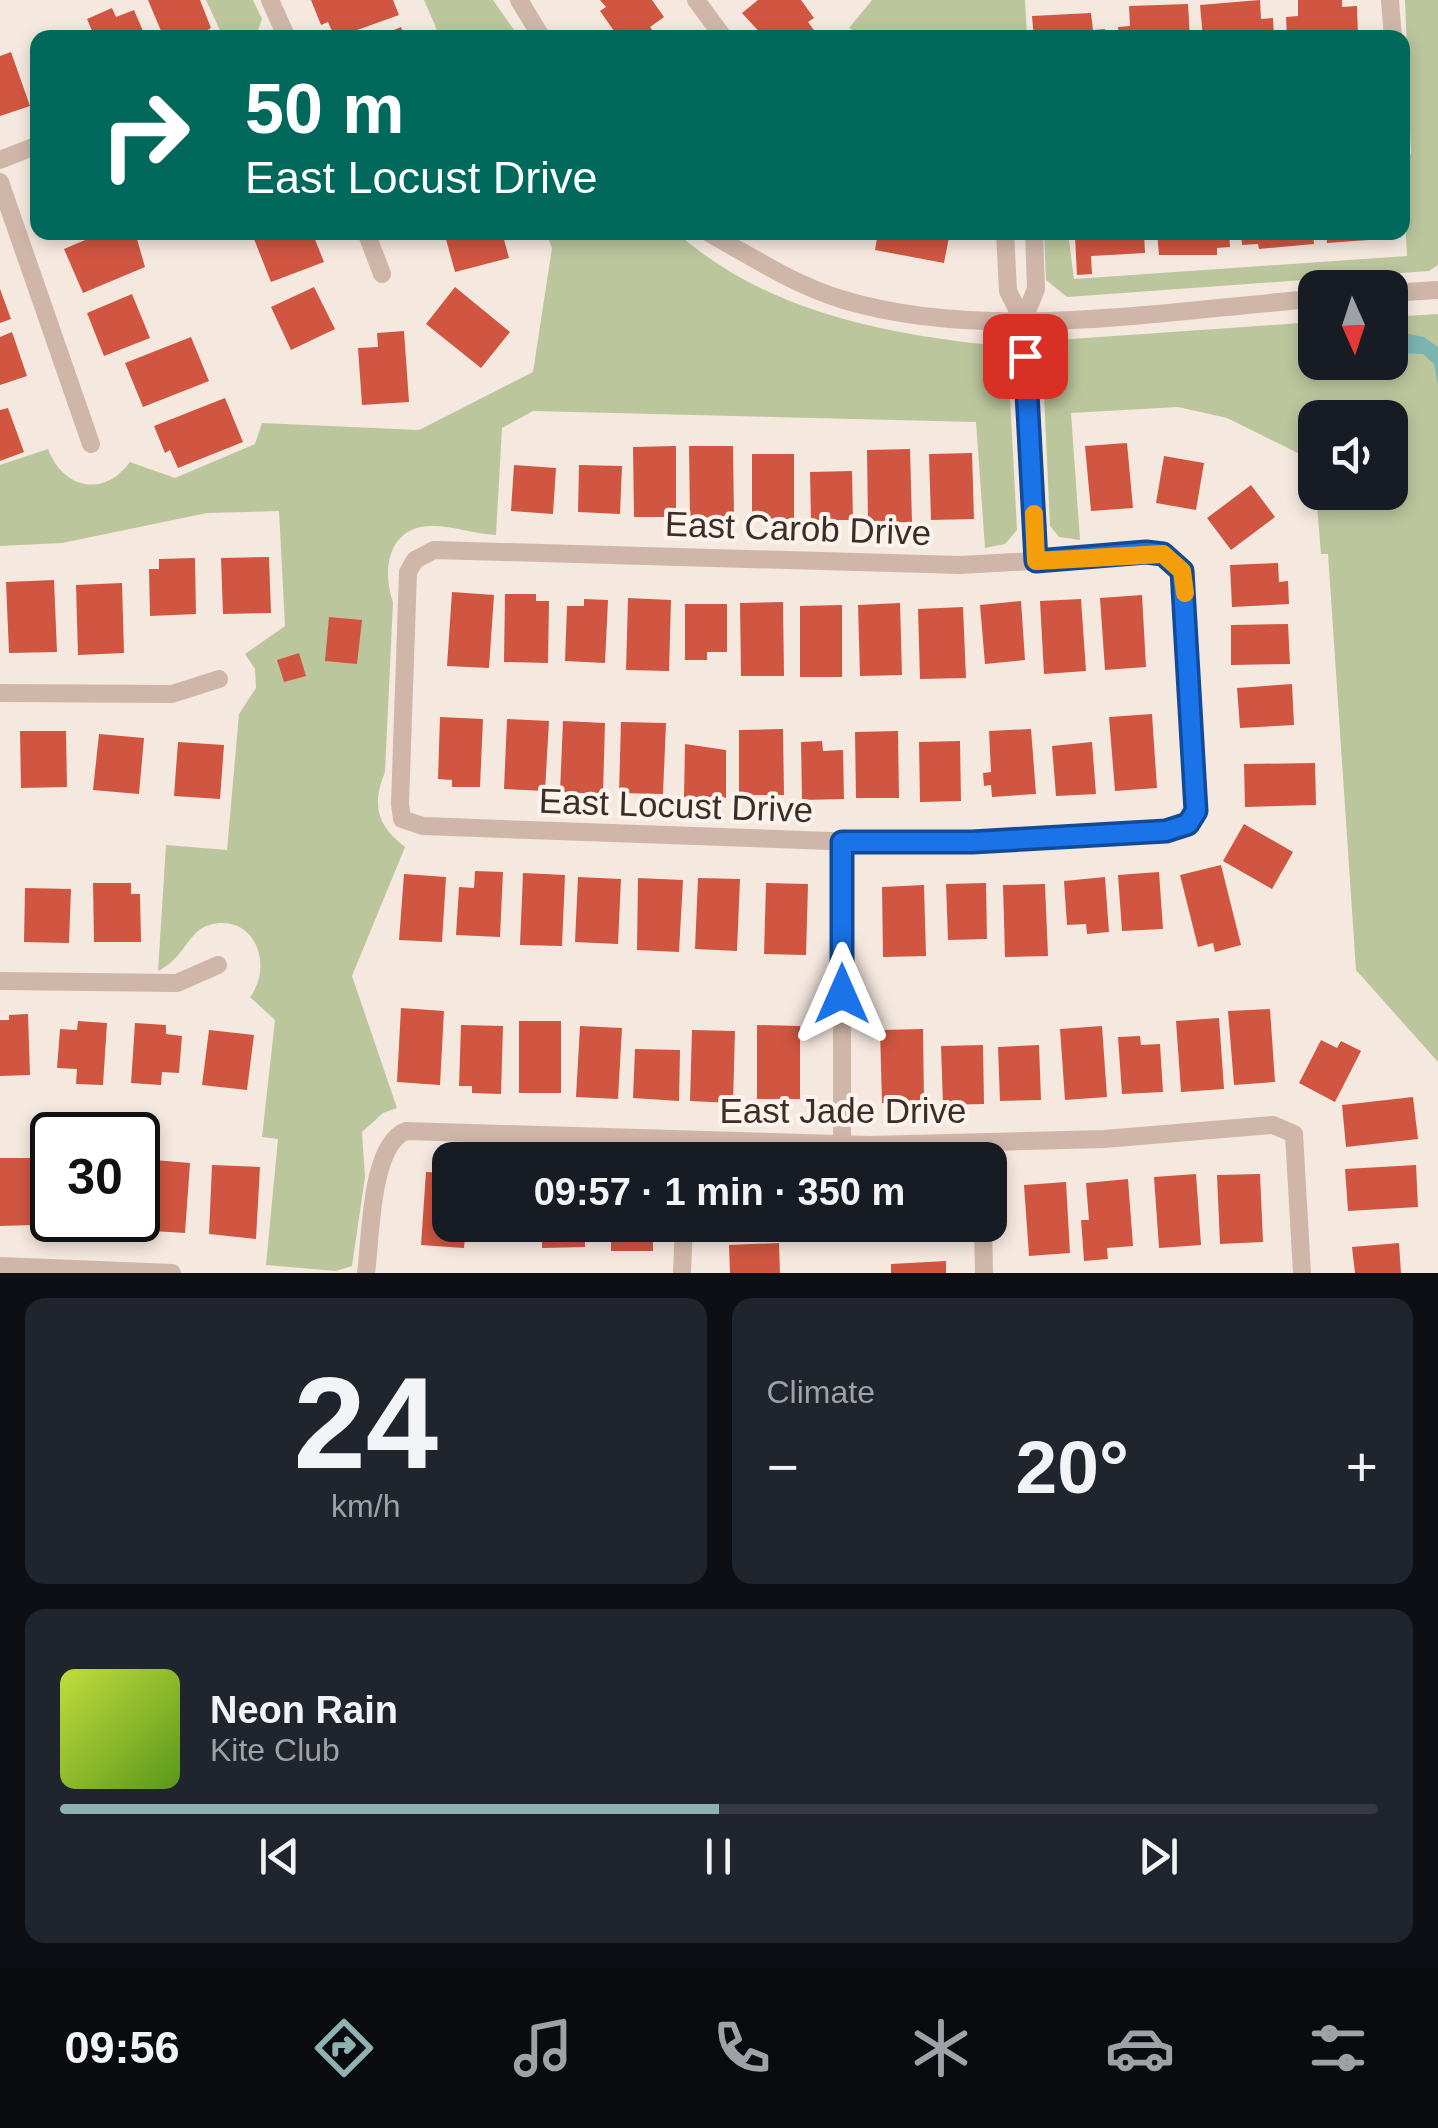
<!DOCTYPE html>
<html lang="en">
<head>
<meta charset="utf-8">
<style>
	:root { --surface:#171b24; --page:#20242c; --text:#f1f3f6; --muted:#9ea1a6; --line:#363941; --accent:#90b1b2 }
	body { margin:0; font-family:Arial,sans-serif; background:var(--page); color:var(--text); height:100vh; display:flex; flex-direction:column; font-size:38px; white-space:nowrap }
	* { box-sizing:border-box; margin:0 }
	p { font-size:32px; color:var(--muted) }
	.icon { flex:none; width:55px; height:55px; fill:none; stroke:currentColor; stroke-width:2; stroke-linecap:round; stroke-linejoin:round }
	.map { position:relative; height:1273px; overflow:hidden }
	.drawer { display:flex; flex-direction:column; gap:25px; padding:25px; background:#0d0f14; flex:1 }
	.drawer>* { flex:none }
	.guide { position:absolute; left:30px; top:30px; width:1380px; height:210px; border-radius:20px; box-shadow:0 5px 15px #0003; background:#00695c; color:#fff; overflow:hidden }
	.needle { width:65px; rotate:177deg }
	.fabs { position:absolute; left:1298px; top:270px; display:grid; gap:20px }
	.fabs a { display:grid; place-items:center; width:110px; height:110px; border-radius:20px; background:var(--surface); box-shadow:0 5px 15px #0003; font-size:50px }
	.speed { position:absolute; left:30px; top:1112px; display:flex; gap:20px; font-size:50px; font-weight:700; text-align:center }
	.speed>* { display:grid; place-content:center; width:130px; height:130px; border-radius:50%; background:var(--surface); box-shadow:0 5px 15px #0003; line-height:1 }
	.speed .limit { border:5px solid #111; border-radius:15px; background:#fff; color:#111 }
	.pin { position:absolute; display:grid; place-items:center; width:85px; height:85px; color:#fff; margin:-42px; border-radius:20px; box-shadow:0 5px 15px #0006 }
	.me { position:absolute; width:110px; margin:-55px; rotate:0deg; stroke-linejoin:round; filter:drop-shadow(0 0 8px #0008) }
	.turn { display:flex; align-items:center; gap:35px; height:210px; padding:0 50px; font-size:45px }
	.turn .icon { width:130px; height:130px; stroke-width:2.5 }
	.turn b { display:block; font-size:70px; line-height:85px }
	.big { font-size:75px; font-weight:700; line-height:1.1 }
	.drawer .card { flex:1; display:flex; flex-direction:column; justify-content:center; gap:15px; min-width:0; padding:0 35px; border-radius:20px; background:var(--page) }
	.drawer .dial { align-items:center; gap:0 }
	.dial b { font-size:130px; line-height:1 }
	.song { display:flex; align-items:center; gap:30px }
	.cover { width:120px; height:120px; border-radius:15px; background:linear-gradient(135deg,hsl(70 70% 55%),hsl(90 70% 35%)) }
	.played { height:10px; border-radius:5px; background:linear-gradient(90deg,var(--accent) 50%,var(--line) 50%) }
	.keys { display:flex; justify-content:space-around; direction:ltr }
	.heat { display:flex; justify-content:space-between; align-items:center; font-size:55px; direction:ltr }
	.drawer .tiles { flex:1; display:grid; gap:25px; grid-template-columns:1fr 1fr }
	.card:last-child { grid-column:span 2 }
	.trip { position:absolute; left:432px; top:1142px; width:575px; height:100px; border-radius:20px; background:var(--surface); box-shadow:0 5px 15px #0003; font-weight:700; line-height:100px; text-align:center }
	.tab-bar { display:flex; height:160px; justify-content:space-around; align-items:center; background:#090b0e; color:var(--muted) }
	.tab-bar .icon { width:70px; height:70px }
	.tab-bar .on { color:var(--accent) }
	.tab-bar b { font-size:45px; color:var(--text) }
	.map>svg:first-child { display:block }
</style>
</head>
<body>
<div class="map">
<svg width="1438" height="1273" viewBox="0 0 1438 1273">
	<rect width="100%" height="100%" fill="#f5e8df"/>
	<path fill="#bcc69d" d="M206,0H253L262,19L256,36L223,37Z
		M424,0H493L519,37H440Z
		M872,0H1025L1027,37H862L849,28Z
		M1405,0H1438V265L1429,271L1067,297L1046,280L1044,233H1068L1074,279L1407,256L1402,163L1411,154Z
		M546,233H677C767,312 883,334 999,346L1008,358L1017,530L1005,544L985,548L976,422L533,411L502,428L496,535C475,534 453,526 433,526C389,525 381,569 393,602L385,772C372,804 376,825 405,847L352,976L397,1108L383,1113L362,1132L365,1177L352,1266L336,1271L266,1265L278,1139L262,1137L275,1020L250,997C274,966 255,912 209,925C188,931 184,959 158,971L166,845L227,850L239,714L256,688L255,669L245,654L285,626L279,511L207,513L62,543L0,546V465L48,449C63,489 104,498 130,462L175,478L255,444L262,423L419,430L533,372L552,248Z
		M1438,314V1062L1356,970L1328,554H1321L1316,493L1390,492V418H1315V475L1314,461L1227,418L1178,407L1071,413L1080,540L1059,537L1050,526L1042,353L1057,340L1315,322V362H1390V317Z"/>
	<path fill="#7ab5b2" d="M1398,332L1424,337L1438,347V385L1434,364L1423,354L1390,353V338Z"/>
	<path fill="#d05641" d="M148,0H200L211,28L195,38H164Z
		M311,0H393L399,15L335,38L328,22L321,25Z
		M600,0H652L664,17L650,27L658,38H619L600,11L606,7Z
		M758,0H801L814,18L808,22L816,33L809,38H765L742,13Z
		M1260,0L1261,19L1273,18L1274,38H1203L1200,5Z
		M1298,0H1342V7L1357,6L1358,38H1287L1286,17L1298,16Z
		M1188,4L1190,38H1119L1118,27L1130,26L1129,6Z
		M112,8L116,17L134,10L146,38H95L87,19Z
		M1091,13L1093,30L1105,29V38H1034L1032,16Z
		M401,27L405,38H375Z
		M11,52L30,106L0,116V56Z
		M104,232H135L145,267L83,293L64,249Z
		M272,232H312L324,262L271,282L254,239Z
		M444,232H502L509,258L455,272Z
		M878,232H950L944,263L875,250Z
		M1070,232H1144L1145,253L1091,256L1092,274L1077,275L1075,237Z
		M1157,232H1229L1230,247L1217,248V255H1159Z
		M1241,232H1313L1314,244L1259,249L1258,244L1242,245Z
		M1326,232H1397V238L1327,243Z
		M314,287L335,329L291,350L271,307Z
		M455,287L510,332L481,368L426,324Z
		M0,289L11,319L0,323Z
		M132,294L150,338L104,356L87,313Z
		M404,331L409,402L362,405L358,348L378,347L377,333Z
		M12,332L27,376L0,385V337Z
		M191,337L209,381L143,407L125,363Z
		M225,398L243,442L178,468L170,450L165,453L154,426Z
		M8,408L24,452L0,461V410Z
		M1127,443L1133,508L1091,511L1085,446Z
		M676,446V517H634L633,447Z
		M689,446H733L734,517L690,518Z
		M910,449L912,522L868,523L867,450Z
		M972,453L974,519L931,520L929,454Z
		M752,454H794V519H752Z
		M1164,456L1204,463L1196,510L1156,503Z
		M514,465L556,468L553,514L511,511Z
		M579,465L622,466L620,514L578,512Z
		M852,471L853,520H811L810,472Z
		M1251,485L1275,517L1231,550L1207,518Z
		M269,557L271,613L223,614L221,558Z
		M195,558L196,614L150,616L149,569H159V559Z
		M1278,563L1279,582L1288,581L1289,604L1232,607L1230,565Z
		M54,580L57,652L9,653L6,582Z
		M122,583L124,653L78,655L76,585Z
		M452,592L494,595L489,668L447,666Z
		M505,594H536V601H549L548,663L504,662Z
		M1142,595L1146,667L1105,670L1100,598Z
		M628,598L671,600L669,671L626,670Z
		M584,599L608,600L605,663L565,661L567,606H584Z
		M1081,599L1086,671L1044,674L1040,601Z
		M1021,601L1025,660L985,664L980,605Z
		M783,602L784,676H741L740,603Z
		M900,603L902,675L860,676L858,605Z
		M685,604H727V652H707V660H685Z
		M842,605V677H800V606Z
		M963,607L966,678L920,679L918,609Z
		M329,617L362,620L357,664L325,661Z
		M1288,624L1290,664L1231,665V625Z
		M299,653L306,676L284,682L277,660Z
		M1292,684L1294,725L1240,728L1237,688Z
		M1152,714L1157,788L1115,791L1109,717Z
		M440,717L483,719L480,787H452V780L438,779Z
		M507,719L549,721L545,791L504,789Z
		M563,721L605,723L603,794L560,792Z
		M621,722L666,723L663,794L619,793Z
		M783,729L784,795H739V730Z
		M1031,729L1036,794L992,797L991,785L984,786L983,773L991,772L989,731Z
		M20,731H66L67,787L21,788Z
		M898,731L899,798H856L855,732Z
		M99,734L144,738L139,794L93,790Z
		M822,741L823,751L843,750L844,799L802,800L801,742Z
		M960,741L961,801L920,802L919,742Z
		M178,742L224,745L220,799L174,796Z
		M1092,742L1096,794L1056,796L1052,746Z
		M685,744L726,750V798L684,797Z
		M1315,763L1316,805L1245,807L1244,764Z
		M1244,824L1293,852L1272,889L1223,861Z
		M1221,865L1241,945L1215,952L1213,943L1198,947L1180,875Z
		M475,871L503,872L500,937L456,935L459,887L474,888Z
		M1159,872L1163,929L1122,931L1118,875Z
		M523,873L565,875L562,946L520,945Z
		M404,874L446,877L442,942L399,940Z
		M578,877L621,879L618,944L575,942Z
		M1105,877L1109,932L1087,934L1086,924L1067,925L1064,881Z
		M638,878L683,880L679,952L637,950Z
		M698,878L740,879L737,951L695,949Z
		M93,883H131V894H140L141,942H94Z
		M766,883L808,884L806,955L764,954Z
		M986,883L987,939L948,940L946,884Z
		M1045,884L1048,956L1005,957L1003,885Z
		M924,885L926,956L883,957L882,887Z
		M25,888L71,889L69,943L24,942Z
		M401,1008L444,1011L440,1085L397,1082Z
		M1270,1009L1275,1082L1234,1085L1228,1011Z
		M28,1014L30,1075L0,1076V1020H9V1015Z
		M1219,1018L1224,1089L1181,1092L1176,1021Z
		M78,1021L107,1023L103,1085L76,1084L77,1069L57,1068L60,1029L77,1030Z
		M519,1021H561V1093H519Z
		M135,1023L166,1025V1034L182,1036L179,1073L162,1072L161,1085L131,1083Z
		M461,1025L503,1026L501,1094L472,1093V1086H459Z
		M757,1025L800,1026V1099H757Z
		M580,1026L622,1028L618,1099L576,1097Z
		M1102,1026L1107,1097L1065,1100L1060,1029Z
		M923,1029L924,1102L882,1103L880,1030Z
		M209,1030L254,1035L247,1090L202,1085Z
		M692,1030L735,1031L733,1103L690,1101Z
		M1140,1036L1141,1045L1160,1044L1163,1092L1122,1094L1118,1037Z
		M1321,1040L1337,1048L1341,1041L1361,1051L1335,1102L1299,1083Z
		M983,1045L984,1104L943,1105L941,1046Z
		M1039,1045L1041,1100L1000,1101L998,1047Z
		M635,1049L680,1050L679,1101L633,1098Z
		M1413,1097L1418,1139L1346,1147L1342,1105Z
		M0,1158H32L33,1225L0,1226Z
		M142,1159L190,1163L185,1233L137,1230Z
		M212,1165L260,1167L256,1239L209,1234Z
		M1416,1165L1418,1207L1348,1211L1345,1169Z
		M426,1172L450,1173V1225H466L464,1248L421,1245Z
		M1196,1174L1201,1245L1159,1248L1154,1177Z
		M1260,1174L1263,1242L1220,1244L1217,1175Z
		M1128,1179L1133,1246L1107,1248L1108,1259L1084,1261L1081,1220H1089L1086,1183Z
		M1066,1182L1070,1253L1029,1256L1024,1185Z
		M66,1220H113V1228H66Z
		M483,1225H526L525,1240L483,1237Z
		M542,1225H585V1247L542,1248Z
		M611,1225H653V1251H611Z
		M874,1225H942V1230L875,1234Z
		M779,1243L780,1273H730L729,1245Z
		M1399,1243L1401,1273H1355L1352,1247Z
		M946,1261V1273H891V1264Z"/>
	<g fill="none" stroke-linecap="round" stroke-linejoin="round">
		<path stroke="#cfb6a9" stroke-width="18" d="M270,0L287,38
			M519,0L542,38
			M696,0L724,38
			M1390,0L1393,38
			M0,160L38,145
			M0,182L91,444
			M366,232L382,274
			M707,232C752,257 796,286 844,300C988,343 1166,310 1315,299
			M1005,232L1008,291L1023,321L1036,561
			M1390,293L1438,290
			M1023,321L1036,289L1034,232
			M434,550L960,565L1163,554L1179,565L1185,578L1196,811L1188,823L1165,831L883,843L423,826L402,819L400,804L408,572L415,560Z
			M0,693L172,694L219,679
			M0,981L177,983L218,965
			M842,1145V842
			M983,1225L984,1273
			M0,1266L172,1273
			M366,1273C371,1238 370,1145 406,1131L870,1145L1104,1139L1273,1125L1294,1134L1302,1273
			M682,1273L684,1225"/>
	</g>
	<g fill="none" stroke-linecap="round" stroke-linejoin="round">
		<g stroke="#114b97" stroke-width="25">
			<path id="route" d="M842,994V842H972L1166,831L1188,824L1196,811L1182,571L1163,554L1146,552L1036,561L1025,356"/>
		</g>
		<use href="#route" stroke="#1a73e8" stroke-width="18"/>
		<path stroke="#f59e0b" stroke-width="18" d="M1034,514L1036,561L1163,554L1182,571L1185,593"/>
	</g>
	<g text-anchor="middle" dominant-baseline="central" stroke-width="8" stroke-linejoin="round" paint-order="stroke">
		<g font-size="35" fill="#3b2d29" stroke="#fcf3ec">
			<text transform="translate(798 528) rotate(2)">East Carob Drive</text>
			<text transform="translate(676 805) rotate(2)">East Locust Drive</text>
			<text x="843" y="1110">East Jade Drive</text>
		</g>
	</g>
</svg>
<div class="fabs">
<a><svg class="needle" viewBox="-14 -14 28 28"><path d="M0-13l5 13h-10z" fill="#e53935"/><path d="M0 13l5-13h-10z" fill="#9ea1a6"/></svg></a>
<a><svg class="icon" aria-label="sound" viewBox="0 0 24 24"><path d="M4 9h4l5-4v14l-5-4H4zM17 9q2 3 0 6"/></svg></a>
</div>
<div class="speed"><div class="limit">30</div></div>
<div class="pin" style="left:1025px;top:356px;background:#d93025"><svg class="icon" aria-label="arrive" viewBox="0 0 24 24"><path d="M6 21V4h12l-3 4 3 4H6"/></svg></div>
<svg class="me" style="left:842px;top:994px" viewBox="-20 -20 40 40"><path d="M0-17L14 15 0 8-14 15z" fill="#1a73e8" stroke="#fff" stroke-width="4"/></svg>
<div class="trip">09:57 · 1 min · 350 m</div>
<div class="guide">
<div class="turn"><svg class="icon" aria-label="right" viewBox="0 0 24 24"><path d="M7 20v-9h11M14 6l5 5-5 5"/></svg><div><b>50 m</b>East Locust Drive</div></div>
</div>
</div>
<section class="drawer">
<div class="tiles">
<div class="card dial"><b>24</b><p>km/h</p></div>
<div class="card"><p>Climate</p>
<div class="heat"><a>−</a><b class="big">20°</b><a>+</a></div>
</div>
<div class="card">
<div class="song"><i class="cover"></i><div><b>Neon Rain</b><p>Kite Club</p></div></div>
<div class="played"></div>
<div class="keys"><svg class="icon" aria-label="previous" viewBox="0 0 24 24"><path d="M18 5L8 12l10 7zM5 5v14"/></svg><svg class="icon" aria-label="pause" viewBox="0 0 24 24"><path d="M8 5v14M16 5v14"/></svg><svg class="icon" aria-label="next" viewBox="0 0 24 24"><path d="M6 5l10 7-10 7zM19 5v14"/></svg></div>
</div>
</div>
</section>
<nav class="tab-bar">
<b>09:56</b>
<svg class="icon on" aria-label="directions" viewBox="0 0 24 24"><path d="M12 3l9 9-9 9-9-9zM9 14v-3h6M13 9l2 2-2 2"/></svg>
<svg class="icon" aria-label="music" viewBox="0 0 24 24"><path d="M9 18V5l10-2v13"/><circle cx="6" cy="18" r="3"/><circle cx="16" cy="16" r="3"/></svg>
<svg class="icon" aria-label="phone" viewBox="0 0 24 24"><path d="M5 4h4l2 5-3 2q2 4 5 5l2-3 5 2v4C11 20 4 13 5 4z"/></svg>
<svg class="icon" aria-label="climate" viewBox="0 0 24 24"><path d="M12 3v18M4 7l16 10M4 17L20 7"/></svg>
<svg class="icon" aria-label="car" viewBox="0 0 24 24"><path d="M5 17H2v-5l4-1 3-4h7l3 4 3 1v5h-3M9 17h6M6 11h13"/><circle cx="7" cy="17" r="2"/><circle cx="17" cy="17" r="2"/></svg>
<svg class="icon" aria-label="filters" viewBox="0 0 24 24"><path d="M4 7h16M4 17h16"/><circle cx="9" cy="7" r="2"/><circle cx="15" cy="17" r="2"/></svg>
</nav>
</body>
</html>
